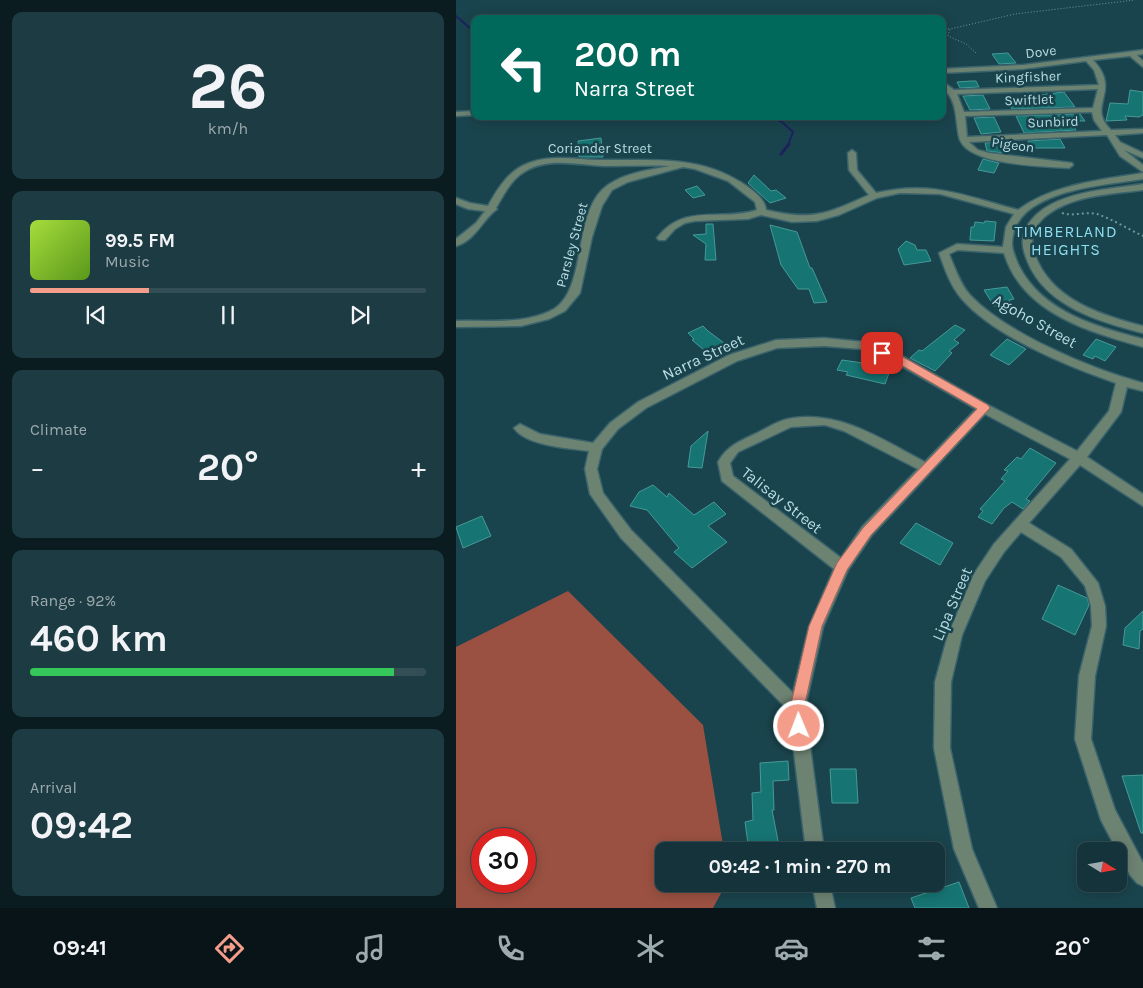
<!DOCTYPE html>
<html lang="en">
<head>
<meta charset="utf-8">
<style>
	:root { --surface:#14333a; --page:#1d3b42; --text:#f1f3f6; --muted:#9daaaf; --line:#334e54; --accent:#f49d8b }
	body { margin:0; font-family:Karla,sans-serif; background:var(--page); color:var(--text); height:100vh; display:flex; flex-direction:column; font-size:19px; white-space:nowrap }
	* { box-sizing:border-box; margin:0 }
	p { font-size:16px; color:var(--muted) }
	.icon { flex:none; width:28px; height:28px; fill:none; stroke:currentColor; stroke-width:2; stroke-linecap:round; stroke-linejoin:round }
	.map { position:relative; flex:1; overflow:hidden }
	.panel { display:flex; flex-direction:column; gap:12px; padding:12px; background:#0b1c20; width:456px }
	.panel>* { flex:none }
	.guide { position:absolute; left:15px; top:15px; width:475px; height:105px; border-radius:10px; box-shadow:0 2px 12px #0003,0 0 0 1px var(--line); background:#00695c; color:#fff; overflow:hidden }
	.needle { width:32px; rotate:101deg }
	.fabs { position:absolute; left:621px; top:842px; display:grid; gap:10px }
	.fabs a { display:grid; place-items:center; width:50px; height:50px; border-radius:10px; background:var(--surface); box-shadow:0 2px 12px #0003,0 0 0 1px var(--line); font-size:25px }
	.speed { position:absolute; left:15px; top:828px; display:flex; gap:10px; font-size:25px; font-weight:700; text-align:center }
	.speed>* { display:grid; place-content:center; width:65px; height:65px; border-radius:50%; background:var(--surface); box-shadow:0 2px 12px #0003,0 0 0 1px var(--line); line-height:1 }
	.speed .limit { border:8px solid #d22; background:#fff; color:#111 }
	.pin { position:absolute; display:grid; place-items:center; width:42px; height:42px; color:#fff; margin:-21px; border-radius:10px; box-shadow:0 2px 8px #0006 }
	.me { position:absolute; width:55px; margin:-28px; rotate:359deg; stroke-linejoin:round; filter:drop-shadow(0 0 4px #0008) }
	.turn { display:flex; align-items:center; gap:18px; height:105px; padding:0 20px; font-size:22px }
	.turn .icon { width:65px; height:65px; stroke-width:2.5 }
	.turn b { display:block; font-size:35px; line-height:42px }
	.big { font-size:38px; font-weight:700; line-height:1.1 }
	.panel .widget { flex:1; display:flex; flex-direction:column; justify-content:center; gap:8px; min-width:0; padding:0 18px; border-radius:10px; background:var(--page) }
	.panel .dial { align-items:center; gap:0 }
	.dial b { font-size:65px; line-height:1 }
	.song { display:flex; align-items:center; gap:15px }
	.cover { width:60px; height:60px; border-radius:8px; background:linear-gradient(135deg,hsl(80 70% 55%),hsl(90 70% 35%)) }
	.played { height:5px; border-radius:2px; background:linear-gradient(90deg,var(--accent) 30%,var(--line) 30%) }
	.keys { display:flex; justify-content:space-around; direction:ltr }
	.heat { display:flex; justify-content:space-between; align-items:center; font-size:28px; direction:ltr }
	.charge { height:8px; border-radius:4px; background:linear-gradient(90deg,#34c759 92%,var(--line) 0) }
	.trip { position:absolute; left:199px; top:842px; width:290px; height:50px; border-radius:10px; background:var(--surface); box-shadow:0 2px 12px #0003,0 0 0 1px var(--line); font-weight:700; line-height:50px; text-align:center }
	.tab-bar { display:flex; height:80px; justify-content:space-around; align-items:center; background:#081417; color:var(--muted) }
	.tab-bar .icon { width:35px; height:35px }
	.tab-bar .active { color:var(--accent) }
	.tab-bar b { font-size:22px; color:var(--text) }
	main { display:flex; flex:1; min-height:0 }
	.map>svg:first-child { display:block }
</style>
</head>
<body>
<main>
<section class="panel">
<div class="widget dial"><b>26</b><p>km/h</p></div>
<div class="widget">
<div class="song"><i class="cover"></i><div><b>99.5 FM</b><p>Music</p></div></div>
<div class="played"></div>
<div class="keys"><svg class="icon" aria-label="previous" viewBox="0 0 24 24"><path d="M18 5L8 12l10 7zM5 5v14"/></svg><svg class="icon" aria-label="pause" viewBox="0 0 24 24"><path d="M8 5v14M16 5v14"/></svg><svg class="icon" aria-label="next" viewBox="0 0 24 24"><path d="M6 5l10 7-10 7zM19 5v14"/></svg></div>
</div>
<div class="widget"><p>Climate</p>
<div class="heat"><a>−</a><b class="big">20°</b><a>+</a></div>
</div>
<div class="widget"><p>Range · 92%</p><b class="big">460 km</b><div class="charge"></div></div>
<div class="widget"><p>Arrival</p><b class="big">09:42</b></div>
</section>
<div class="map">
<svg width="687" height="908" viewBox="0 0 687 908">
	<rect width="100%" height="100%" fill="#1a444d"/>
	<path fill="#9a5141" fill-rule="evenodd" d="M112,591L247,725L268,851H208V884H270L257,908H0V647ZM26,839H69V881H26Z"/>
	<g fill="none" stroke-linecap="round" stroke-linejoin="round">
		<path stroke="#1c235c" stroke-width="2" d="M0,16L15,29L19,30
			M315,116L326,122L337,132L332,145"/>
		<path stroke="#1c235c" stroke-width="3" d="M325,154L333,144"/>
	</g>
	<path fill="#167472" stroke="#459a98" d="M552,53L560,63L543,64L536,54Z
		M515,81H520L523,87L504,88L501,82Z
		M674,90L687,92V115L683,117L669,116L671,120L650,121L654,103L672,104Z
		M608,92L619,107L556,109L552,101L578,100L575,96Z
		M527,95L534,109L514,110L507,96Z
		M624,114L629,121H615L620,130L568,133L560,116Z
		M538,117L545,132L525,134L518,118Z
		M145,138L147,157H123L122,141Z
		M604,139L609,148H575L572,141Z
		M544,142L547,153L531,151L529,143Z
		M527,159L543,163L538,173L522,170Z
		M298,175L315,191L320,190L330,198L314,203L292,183Z
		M241,186L249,195L237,198L229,190Z
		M529,221L540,222L538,241L514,240L515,227H518L519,222L528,223Z
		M250,224H257L260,260H249L250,244L237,235L250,234Z
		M314,225L341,232L354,268H356L371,302L358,303L353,289H342L325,265Z
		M450,241L459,245L461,250H470L475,261L448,265L442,249Z
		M551,287L558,299L553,300L555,304L538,306L528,290Z
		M499,325L509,330L498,340L503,343L493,351L496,353L479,371L454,358L463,350L466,351Z
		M247,326L252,331L272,346L255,356L236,340L238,339L232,333Z
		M551,339L570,349L553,365L534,355Z
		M640,339L660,347L649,361L639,356L637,359L627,355Z
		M386,360L407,363L406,367L433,373L429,384L390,375L392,372L381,370Z
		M252,431L246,468L232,467L235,446Z
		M574,448L600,463L570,499L574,501L567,509L556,502L548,508L536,524L522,517L527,511L524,509L549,481L545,479L552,471L548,470L561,457L565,459Z
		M197,485L211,497L213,493L238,515L258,502L270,514L252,526L271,542L236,568L218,552L223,548L191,510L174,506L183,492Z
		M26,516L35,536L7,548L0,527Z
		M460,523L497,543L484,565L444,543Z
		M602,585L631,598L633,605L619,635L586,619Z
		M687,611V629L684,631L683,649L667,645L669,628Z
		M332,761L333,780L317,781L318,810H316L324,851H293L289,822L297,820L296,793L305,792L304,763Z
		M374,769H400L402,803H376Z
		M687,775V833H685L666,776Z
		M503,882L513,908H459L455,898Z"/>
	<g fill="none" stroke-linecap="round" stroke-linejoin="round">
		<g stroke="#3a636c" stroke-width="3">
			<path id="minor" d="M687,50V54L681,55L687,61V67L674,56L637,60C667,92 629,105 655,130L687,129V133L659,135L664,142L687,153V158L668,150L687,165V172L664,156L651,135L513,142L522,150L533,153L616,163L617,165L613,168C589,166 509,166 503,137C499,118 502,101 486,87V81L498,90L643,85L638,70L630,61L567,69L486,73V69L567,65ZM642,89L637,108L508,112L501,94ZM636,112L638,120L646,131L511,137L509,116Z
				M19,111V115L0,116V112Z
				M396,150L400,153L401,170L420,193C475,180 510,196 562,210C597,184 645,180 687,173V179C651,185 608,187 577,207C564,216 556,228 556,245C557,253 560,259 563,266C586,312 641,327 687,339V347C633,332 566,313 548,253L502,250L493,254C499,268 504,284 514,295C551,334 635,369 687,383V391L671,387L665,412L631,457L687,494V506L624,465L573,523L615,549L642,583L649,606L650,626L639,676L635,739L659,810L687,863V886L681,883L674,875L645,820L619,739L623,676L636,626L635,606L629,586L605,557L565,532L548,552L529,581L506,635L495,682L494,748L516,849L541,908H523L498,849L478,748L479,682L492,635L518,574L538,544L614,459L529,414L416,535L392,570L367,627L349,708L368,851H350L333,711L165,538L134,494L129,469L133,451C113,448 70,446 58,428L64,424L84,434L137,443L154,423L182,402L273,355L320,340L368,338L408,342L448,357L532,405L621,451L653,411L660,383C613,367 537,336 505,298C494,285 489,269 483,253L501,244L547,247L550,227L558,214L484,194L444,193L421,198L383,215L361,221L336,222L305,215L292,219L239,221L229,223L219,229L209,240H203L201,238C229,202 264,222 301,210L299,202L272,181L239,169L227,167L172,182L156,190L146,206L136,237L124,293L109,311L93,319L65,326L0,327V321C31,320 70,325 98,309C132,288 116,209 152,185C169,173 193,170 214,166C192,165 170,166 148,166C121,165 89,156 65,174C54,182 47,196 40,208L41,209C26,220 20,240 0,246V239L20,223L29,211L12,209L0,204V198L14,203L32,206C42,188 53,170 73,163C96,154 121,160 145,160C199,161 245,154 292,187C300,193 309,200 310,210C357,221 370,214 413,195L393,170L392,153ZM368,346L406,349L440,363L520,409L469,462C426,440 383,409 332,419C322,421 311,428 301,433C284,441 271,446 262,462L266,481L378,569L353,627L337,693L175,530L147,493L141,469L146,449L162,429L190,408L281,361L321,348ZM369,425L388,431L462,469L406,527L385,558L277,476L274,463L282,452L335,427Z
				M687,184V190C655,194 618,195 591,215C579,224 573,238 578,252C593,299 644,315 687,326V333C640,321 582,304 568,251C562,230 578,214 594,205C622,190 656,189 687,184Z
				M356,884H374L379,908H361Z"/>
		</g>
		<path stroke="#6e959e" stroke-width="1" stroke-dasharray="1 2" stroke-linecap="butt" d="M486,29H494
			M520,53L510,44L492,36L494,29L559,14L679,0"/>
		<path stroke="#6e959e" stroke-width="2" stroke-dasharray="2 3" stroke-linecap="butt" d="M606,213C617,217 629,211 641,214C656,219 672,229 687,236"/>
		<use href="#minor" fill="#6d8372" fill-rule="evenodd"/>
	</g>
	<path fill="#f49d8b" stroke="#9f665a" d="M426,350L447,357L532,405L534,408L415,535L391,570L366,626L348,708L350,726L348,731L343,733L338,731L334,708L353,626L381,563L407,528L521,409L440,362L422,355L421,353Z"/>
	<g text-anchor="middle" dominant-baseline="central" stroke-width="5" stroke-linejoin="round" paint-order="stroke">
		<g font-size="14" fill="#b8dde6" stroke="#1a444d">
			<text transform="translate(585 52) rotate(-7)">Dove</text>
			<text transform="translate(572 77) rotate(-2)">Kingfisher</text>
			<text transform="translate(573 100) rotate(-2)">Swiftlet</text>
			<text transform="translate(597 122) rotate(-2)">Sunbird</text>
			<text transform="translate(557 145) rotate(8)">Pigeon</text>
			<text x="144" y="148">Coriander Street</text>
			<text transform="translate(116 245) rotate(-75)">Parsley Street</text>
		</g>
		<g font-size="16" letter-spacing="1" fill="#8edeef" stroke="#1a444d">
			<text x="610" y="231">TIMBERLAND<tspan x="610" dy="18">HEIGHTS</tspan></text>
		</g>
		<g font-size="16" fill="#b8dde6" stroke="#1a444d">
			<text transform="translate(579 321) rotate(29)">Agoho Street</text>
			<text transform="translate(247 357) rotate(-25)">Narra Street</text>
			<text transform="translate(326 500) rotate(38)">Talisay Street</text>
			<text transform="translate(496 604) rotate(-67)">Lipa Street</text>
		</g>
	</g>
</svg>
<div class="fabs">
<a><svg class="needle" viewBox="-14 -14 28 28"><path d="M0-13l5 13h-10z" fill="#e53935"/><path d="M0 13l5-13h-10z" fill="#9daaaf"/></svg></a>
</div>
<div class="speed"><div class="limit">30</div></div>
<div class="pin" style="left:426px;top:353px;background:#d93025"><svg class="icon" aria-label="arrive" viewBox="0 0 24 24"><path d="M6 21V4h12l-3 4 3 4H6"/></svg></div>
<svg class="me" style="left:343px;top:726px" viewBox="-20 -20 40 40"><circle r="17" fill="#f49d8b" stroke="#fff" stroke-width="3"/><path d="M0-11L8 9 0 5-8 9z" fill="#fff"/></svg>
<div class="trip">09:42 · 1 min · 270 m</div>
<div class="guide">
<div class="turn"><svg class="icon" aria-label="left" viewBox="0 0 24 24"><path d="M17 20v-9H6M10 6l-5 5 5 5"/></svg><div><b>200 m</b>Narra Street</div></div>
</div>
</div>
</main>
<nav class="tab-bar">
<b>09:41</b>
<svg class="icon active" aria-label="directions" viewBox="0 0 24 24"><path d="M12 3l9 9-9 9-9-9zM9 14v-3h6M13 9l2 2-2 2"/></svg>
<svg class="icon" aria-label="music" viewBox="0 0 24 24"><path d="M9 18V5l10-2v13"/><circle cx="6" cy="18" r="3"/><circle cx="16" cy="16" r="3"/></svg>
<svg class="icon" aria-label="phone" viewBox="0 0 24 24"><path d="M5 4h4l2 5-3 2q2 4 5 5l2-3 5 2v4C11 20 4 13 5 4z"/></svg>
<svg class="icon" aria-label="climate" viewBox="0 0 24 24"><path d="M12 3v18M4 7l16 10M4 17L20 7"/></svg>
<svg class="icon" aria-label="car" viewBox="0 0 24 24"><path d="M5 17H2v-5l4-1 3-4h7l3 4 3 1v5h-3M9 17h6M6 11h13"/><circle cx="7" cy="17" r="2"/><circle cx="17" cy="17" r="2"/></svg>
<svg class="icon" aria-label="filters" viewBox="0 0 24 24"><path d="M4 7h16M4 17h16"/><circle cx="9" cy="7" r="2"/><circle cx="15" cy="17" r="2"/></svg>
<b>20°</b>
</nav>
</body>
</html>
